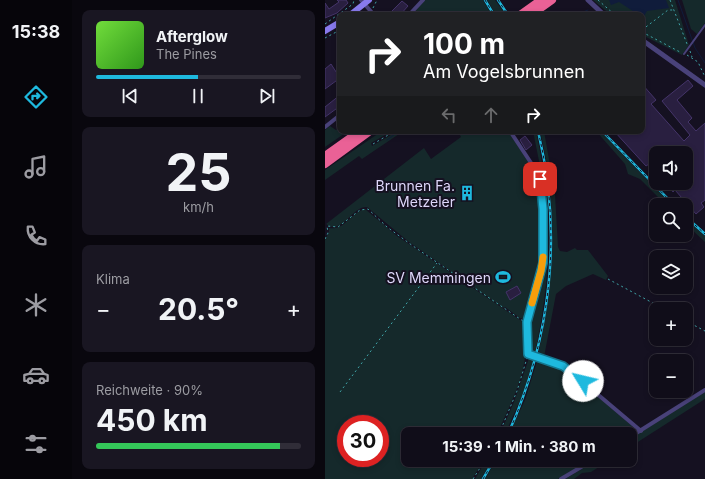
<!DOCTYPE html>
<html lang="de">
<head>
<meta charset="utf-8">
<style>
	:root { --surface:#100d19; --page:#191622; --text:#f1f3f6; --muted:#9c9ca2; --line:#302d38; --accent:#1eb9de }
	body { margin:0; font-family:Inter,sans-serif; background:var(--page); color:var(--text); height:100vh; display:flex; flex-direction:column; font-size:15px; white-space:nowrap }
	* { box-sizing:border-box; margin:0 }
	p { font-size:13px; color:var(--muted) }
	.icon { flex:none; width:22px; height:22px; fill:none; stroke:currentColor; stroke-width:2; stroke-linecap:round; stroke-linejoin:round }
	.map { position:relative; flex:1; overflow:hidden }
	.sheet { display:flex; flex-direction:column; gap:10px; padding:10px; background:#09070e; width:253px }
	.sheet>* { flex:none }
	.top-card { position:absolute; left:12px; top:12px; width:308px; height:122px; border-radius:8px; box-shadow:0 2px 6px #0003,0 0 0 1px var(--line); background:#202124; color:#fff; overflow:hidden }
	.controls { position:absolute; left:324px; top:146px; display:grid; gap:8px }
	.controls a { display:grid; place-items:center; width:44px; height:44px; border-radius:8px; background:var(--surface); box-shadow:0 2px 6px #0003,0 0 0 1px var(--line); font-size:20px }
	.speed { position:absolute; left:12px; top:415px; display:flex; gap:8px; font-size:20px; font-weight:700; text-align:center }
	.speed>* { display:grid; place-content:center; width:52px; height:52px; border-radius:50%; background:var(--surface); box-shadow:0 2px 6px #0003,0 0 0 1px var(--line); line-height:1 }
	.speed .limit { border:6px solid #d22; background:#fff; color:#111 }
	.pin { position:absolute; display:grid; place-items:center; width:34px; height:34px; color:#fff; margin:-17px; border-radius:8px; box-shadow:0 2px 6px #0006 }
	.me { position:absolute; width:44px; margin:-22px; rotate:306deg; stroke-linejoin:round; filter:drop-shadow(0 0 3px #0008) }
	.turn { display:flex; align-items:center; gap:14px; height:84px; padding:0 20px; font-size:18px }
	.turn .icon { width:52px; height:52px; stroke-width:2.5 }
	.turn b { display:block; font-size:28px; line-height:34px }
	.lanes { display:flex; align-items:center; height:38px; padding:0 20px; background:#0003; justify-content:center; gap:20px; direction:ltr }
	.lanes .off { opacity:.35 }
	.big { font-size:30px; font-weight:700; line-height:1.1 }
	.sheet .widget { flex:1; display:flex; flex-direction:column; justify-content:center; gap:6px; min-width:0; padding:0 14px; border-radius:8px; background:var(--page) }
	.sheet .dial { align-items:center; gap:0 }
	.dial b { font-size:52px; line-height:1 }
	.song { display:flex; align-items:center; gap:12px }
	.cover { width:48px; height:48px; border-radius:6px; background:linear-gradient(135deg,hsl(100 70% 55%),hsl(110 70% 35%)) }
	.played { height:4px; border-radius:2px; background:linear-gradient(90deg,var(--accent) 50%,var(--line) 50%) }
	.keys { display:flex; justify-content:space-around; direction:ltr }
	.heat { display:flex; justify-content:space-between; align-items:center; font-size:22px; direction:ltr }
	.charge { height:6px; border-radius:3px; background:linear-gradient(90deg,#34c759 90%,var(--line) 0) }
	.trip { position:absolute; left:76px; top:427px; width:236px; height:40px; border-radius:8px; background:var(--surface); box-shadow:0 2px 6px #0003,0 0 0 1px var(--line); font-weight:700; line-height:40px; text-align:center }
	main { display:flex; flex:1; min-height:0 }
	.dock { display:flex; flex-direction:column; width:72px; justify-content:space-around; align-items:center; background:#06050a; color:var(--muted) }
	.dock .icon { width:28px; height:28px }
	.dock .on { color:var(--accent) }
	.dock b { font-size:18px; color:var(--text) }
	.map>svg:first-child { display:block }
</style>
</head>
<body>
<main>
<nav class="dock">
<b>15:38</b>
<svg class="icon on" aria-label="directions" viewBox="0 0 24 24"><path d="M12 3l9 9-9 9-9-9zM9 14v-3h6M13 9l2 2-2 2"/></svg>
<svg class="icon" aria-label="music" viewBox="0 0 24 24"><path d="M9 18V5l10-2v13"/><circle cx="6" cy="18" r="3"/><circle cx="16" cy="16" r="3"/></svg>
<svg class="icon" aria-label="phone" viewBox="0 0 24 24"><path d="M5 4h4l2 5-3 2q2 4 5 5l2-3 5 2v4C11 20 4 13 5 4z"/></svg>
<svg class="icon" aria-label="climate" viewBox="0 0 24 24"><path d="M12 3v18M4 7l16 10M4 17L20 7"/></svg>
<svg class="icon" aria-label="car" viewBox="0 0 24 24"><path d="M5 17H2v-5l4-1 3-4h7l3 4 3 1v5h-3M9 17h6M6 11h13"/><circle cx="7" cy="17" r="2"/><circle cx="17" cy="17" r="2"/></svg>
<svg class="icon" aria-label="filters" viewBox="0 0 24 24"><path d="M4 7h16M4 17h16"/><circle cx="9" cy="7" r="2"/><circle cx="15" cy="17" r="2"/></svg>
</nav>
<section class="sheet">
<div class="widget">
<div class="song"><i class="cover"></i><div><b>Afterglow</b><p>The Pines</p></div></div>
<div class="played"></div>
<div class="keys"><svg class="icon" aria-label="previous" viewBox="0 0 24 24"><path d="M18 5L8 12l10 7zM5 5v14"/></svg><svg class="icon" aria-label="pause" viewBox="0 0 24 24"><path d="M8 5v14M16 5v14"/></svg><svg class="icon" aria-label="next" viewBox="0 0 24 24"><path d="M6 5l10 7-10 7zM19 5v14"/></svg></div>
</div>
<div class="widget dial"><b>25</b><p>km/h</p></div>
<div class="widget"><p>Klima</p>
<div class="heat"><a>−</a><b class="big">20.5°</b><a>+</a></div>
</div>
<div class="widget"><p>Reichweite · 90%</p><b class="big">450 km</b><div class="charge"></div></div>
</section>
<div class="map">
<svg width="380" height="479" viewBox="0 0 380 479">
	<rect width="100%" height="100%" fill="#151121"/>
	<path fill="#15292b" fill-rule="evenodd" d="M100,0H158L167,15H87Z
		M162,0H170L181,15H171Z
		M268,0H350L364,45L357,55L317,35V15H286Z
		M357,0H380V23L372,34L366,29Z
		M5,126L11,130L15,127V131H23L0,147V130Z
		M57,131H67L46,143L47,146L71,132L74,134L37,159L34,156L0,180V170Z
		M133,131H183L212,175L216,195V268L200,319L195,318L180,307L179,308L167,300L84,242L42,207C27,206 17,236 1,224L99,148L106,159L136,137Z
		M208,131H211C228,210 227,274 210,353L205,351L204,320L218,272L219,262L217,176Z
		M215,131H219L230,194L233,247L235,251L242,252L250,248L252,250H263L283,276L281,280L268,274L241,286L231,294L219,357L213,355C230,280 233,206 215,131Z
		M271,131H275L347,205H341L315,179L303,174L300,164Z
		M40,209L72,236L198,322C201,327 200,332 201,337C203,372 186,403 172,434H83V460H159L147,479H0V240L4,232V228C20,231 26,212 40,209ZM21,424H55V458H21Z
		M361,219L380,236V242L365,228L361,229Z
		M204,358H209L198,394L180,434H175L189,402Z
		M213,358L244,372L312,430L305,435L184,434L200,400Z
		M380,392V399L305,447V439Z
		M161,460H167L156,479H150Z
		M171,460H265L233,479H160Z
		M272,460H285L266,472L257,473L249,479H240Z"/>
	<path fill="#101c3b" d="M284,0H341L344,8L322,11L318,18L317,15H314L294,2L286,5Z"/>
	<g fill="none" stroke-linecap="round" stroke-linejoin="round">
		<path stroke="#101c3b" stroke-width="1" d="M353,0L370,48L380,63
			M257,15L258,12L263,10
			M62,140L74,131"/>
	</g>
	<path fill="#291f40" stroke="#443469" d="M12,0H21L23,3L12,13L0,18V3L4,9L14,2Z
		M77,1L83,6L75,15H67L65,13Z
		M6,64L15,78L0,89V69Z
		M363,80L368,86L352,100L367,118L363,122L371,131L380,123V200L376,203L379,207L371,214L350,190L348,192L341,183H361V153H331V172L324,164L321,166L289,131H317V84L331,100L326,104L359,141L365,135L337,101Z
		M15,95V106L0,117V107Z
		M200,136L207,145L201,150L195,140Z
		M192,286L196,293L185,300L181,292Z"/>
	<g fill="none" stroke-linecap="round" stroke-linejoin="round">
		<path stroke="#3ea2a6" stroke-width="1" stroke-dasharray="2 3" stroke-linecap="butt" d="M273,0L290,15
			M345,0L362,44
			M48,8L52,0
			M35,15L43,13
			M0,24L28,4L29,0
			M317,30L343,10H348
			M317,32L355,52
			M0,38L15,30
			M365,51L367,57
			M362,55L373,62L380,77
			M48,144L70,131
			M0,239L3,233L2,226L13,227L35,210L43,209L62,227L88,246L198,321
			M283,279L339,309
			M361,321L380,331
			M15,392L112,263
			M174,434L192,391L202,358
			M148,479L160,460"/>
		<path stroke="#49427a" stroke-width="2" d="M359,54L380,25"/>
		<path stroke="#49427a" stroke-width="4" d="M36,0L49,15
			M84,15L98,0
			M0,127L15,115
			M185,131L212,172L216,182L218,196V263L202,322L203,354L227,361L245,371L316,431
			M305,437L380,390
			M236,479L268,460"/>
		<path stroke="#49427a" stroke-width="5" d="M263,0L279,15
			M317,40L380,85"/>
		<path stroke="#887aed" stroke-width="6" d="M25,15L44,0
			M0,31L15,22"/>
		<path stroke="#ea6196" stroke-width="8" d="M195,15L216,0
			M206,15L227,0
			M0,156L35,131
			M0,164L45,131"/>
		<g stroke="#1eb9de" stroke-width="2.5">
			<path id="rail" d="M160,0L169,15
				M173,0L183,15
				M277,131L349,205
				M361,217L380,234
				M183,434C226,339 238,233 213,131
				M158,479L169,460"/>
		</g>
		<use href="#rail" stroke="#151121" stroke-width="1" stroke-dasharray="3" stroke-linecap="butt"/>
	</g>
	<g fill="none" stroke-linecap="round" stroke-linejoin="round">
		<g stroke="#147890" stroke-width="10">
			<path id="route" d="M215,179L218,209V263L202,322L203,354L238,366L258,381"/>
		</g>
		<use href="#route" stroke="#1eb9de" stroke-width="7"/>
		<path stroke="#f59e0b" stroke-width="7" d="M207,303L216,271L218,257"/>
	</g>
	<defs>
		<g id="building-bare" transform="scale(1.2)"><path d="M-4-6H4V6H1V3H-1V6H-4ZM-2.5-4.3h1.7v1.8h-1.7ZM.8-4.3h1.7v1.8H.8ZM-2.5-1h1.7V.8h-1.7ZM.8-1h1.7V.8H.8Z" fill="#1eb9de" stroke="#151121" stroke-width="2.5" paint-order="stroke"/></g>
		<g id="stadium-bare" transform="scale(1.2)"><path d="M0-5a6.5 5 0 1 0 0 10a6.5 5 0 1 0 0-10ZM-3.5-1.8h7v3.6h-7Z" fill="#1eb9de" stroke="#151121" stroke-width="2.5" paint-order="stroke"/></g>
	</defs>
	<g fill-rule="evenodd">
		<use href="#building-bare" x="142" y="193"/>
		<use href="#stadium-bare" x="178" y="277"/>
	</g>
	<g text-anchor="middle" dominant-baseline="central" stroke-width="4" stroke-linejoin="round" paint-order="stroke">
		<g font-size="14" fill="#ded7fa" stroke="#151121" text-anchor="end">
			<text x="130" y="185">Brunnen Fa.<tspan x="130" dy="16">Metzeler</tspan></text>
			<text x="166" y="277">SV Memmingen</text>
		</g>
	</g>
</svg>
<div class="controls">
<a><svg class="icon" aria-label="sound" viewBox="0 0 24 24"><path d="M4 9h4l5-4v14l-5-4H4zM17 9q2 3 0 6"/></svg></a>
<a><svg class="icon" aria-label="search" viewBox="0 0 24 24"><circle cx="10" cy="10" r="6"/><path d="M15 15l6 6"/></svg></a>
<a><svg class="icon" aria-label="layers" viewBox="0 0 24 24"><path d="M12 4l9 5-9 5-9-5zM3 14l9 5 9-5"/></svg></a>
<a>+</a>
<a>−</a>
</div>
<div class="speed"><div class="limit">30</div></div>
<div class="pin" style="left:215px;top:179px;background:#d93025"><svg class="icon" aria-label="arrive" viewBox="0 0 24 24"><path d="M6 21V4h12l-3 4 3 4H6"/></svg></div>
<svg class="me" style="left:258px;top:381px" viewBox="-20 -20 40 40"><circle r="19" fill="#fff"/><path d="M0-13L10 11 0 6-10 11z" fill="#1eb9de"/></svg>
<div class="trip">15:39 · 1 Min. · 380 m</div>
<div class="top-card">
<div class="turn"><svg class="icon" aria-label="right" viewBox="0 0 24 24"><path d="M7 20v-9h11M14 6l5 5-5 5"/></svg><div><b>100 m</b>Am Vogelsbrunnen</div></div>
<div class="lanes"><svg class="icon off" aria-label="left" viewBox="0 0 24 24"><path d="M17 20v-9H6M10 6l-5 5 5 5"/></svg><svg class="icon off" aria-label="ahead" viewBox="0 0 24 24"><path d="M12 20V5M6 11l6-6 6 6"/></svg><svg class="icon" aria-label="right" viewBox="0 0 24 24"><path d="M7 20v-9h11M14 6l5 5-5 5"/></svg></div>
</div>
</div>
</main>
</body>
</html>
